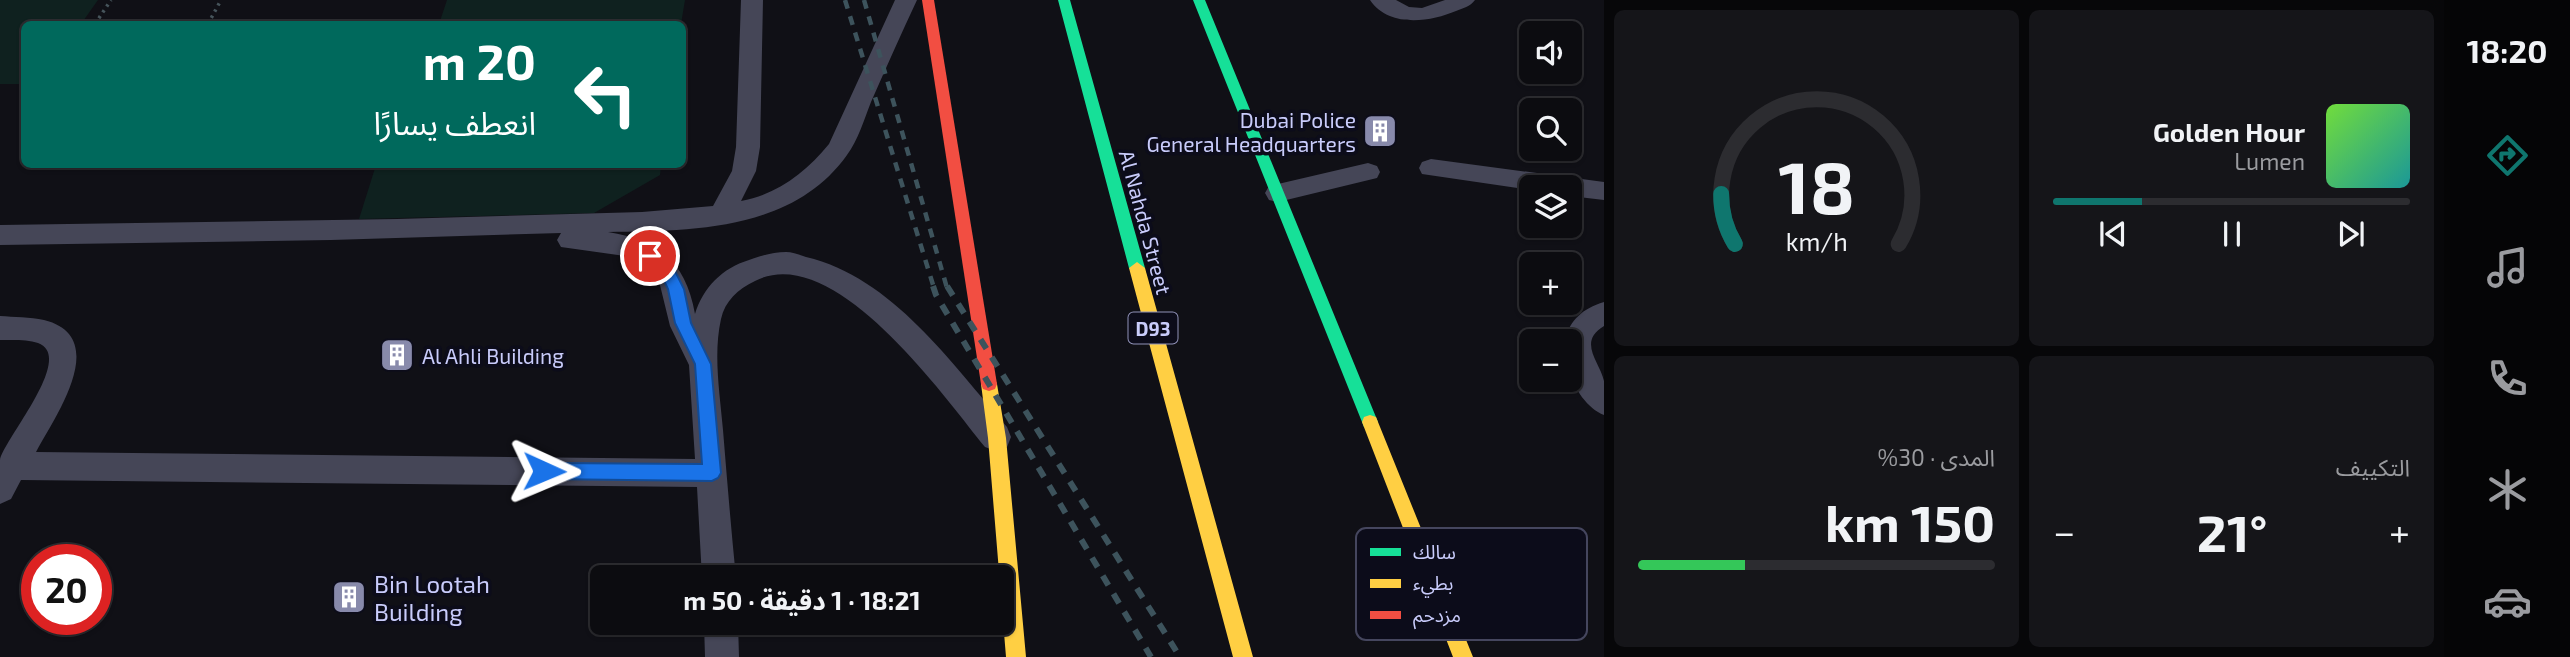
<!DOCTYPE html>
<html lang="ar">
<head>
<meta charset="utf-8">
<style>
	:root { --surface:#0c0c10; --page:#151519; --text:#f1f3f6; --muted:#9a9b9f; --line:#2c2c30; --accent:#0f766e }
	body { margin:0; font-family:"Exo 2","Noto Sans Arabic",sans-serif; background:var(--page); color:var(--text); direction:rtl; height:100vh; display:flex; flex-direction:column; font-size:26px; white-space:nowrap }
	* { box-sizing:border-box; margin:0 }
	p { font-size:23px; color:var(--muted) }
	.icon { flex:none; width:38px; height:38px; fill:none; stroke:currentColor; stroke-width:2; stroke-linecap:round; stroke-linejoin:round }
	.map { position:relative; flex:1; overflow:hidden; direction:ltr }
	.details { display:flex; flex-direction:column; gap:10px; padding:10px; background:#070709; width:840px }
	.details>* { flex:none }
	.guide { position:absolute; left:21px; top:21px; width:665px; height:147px; border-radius:10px; box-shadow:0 2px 5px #0004,0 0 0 2px var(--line); direction:rtl; background:#00695c; color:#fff; overflow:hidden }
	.tools { position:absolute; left:1519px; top:21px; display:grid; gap:14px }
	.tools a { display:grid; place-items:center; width:63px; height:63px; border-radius:10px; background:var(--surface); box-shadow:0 2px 5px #0004,0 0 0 2px var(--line); font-size:35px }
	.speed { position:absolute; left:21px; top:544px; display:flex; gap:14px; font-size:35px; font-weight:700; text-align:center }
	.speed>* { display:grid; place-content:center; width:91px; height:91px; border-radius:50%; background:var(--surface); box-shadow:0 2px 5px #0004,0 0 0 2px var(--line); line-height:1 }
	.speed .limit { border:10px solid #d22; background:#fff; color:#111 }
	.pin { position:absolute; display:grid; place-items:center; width:60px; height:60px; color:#fff; margin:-30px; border:4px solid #fff; border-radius:50%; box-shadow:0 2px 7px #0007 }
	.me { position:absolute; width:77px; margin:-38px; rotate:91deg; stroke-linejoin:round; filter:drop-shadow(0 0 5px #0008) }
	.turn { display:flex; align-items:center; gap:24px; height:147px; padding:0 35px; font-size:32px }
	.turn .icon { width:91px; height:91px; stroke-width:2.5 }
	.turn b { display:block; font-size:49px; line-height:60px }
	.big { font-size:52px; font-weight:700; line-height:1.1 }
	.details .tile { flex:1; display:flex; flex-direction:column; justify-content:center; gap:10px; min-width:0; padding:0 24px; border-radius:10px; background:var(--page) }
	.details .dial { align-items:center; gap:0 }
	.dial svg { height:182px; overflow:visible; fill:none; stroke:var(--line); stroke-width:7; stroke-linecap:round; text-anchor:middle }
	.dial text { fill:var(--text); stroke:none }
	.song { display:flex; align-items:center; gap:21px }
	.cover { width:84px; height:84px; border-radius:10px; background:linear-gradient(135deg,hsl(100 70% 55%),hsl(180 70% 35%)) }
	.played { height:7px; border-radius:4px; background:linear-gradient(90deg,var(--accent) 25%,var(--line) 25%) }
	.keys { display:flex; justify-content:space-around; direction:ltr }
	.heat { display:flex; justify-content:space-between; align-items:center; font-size:38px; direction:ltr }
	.charge { height:10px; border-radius:5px; background:linear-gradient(90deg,#34c759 30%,var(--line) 0) }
	.details .tiles { flex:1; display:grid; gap:10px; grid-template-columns:repeat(2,1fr) }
	.trip { position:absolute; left:590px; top:565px; width:424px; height:70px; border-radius:10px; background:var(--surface); box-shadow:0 2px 5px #0004,0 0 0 2px var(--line); font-weight:700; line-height:70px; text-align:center; direction:rtl }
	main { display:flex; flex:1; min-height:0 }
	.tab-bar { display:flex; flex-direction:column; width:126px; justify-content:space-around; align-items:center; background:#050506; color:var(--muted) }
	.tab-bar .icon { width:49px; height:49px }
	.tab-bar .selected { color:var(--accent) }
	.tab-bar b { font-size:32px; color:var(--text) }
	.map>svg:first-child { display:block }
</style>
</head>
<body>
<main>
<nav class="tab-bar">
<b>18:20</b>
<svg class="icon selected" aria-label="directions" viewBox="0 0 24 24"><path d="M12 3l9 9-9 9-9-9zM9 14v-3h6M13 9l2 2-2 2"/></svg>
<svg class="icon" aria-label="music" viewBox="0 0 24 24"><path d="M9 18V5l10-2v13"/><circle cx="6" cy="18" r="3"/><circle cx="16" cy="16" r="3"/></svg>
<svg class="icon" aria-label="phone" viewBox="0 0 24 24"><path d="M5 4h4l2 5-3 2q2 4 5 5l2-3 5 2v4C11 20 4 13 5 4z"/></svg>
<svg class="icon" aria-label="climate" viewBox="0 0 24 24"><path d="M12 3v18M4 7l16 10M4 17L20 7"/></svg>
<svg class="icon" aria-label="car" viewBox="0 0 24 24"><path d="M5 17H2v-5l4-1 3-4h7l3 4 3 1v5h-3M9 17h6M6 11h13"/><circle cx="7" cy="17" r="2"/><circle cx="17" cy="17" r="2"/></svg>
</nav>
<section class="details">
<div class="tiles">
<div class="tile">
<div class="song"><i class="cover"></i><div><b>Golden Hour</b><p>Lumen</p></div></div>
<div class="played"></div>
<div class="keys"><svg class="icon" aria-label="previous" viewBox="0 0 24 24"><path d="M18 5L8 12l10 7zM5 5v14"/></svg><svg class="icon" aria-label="pause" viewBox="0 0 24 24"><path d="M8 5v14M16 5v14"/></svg><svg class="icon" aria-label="next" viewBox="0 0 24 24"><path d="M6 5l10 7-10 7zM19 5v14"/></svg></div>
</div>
<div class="tile dial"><svg viewBox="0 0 100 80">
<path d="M14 69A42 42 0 1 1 86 69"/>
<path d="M14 69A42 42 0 0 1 8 47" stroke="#0f766e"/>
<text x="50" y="56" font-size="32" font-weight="700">18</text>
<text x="50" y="72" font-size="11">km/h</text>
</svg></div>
<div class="tile"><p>التكييف</p>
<div class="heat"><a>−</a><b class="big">21°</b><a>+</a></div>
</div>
<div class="tile"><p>المدى · 30%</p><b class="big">150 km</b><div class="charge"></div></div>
</div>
</section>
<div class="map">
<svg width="1604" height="657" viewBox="0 0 1604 657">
	<rect width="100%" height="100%" fill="#101016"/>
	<path fill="#0f211f" d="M0,0H98L81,24H24V84H0Z
		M447,0H685L681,24H439Z
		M376,165V164L661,165L660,175L594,213L359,219Z"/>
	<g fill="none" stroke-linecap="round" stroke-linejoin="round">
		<path stroke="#46545b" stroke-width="3.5" stroke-dasharray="2.5 4.5" stroke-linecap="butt" d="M95,24L111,0
			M208,24L221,0"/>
		<path fill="#454657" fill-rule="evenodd" d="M741,0H763L760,147L756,171L741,201C778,194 805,173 829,144L895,0H917C901,34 886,68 871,102C864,120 858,140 847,155C793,231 692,231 608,232C660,240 686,263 695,314C703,288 722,268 749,260C760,256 774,252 786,252C792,252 800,255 806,257C892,277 952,364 1007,427L1011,437L1007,447L996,451L985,447C943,395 833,240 755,281C738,289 725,301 721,319C713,355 720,394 723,430C727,479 731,528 736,578H702L697,487L21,480L11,499L0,504C0,490 0,474 0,460C4,439 76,357 38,343C27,339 11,340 0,340V316C14,317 30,317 44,320C112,337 55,417 36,452L695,459L689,365L670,326L659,281L648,269L625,256L561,247L557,240L561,233L331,240L0,245V225L397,219L642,212L713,206L732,171L736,147Z
			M1370,0H1396L1409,7L1422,8L1445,0H1475C1470,7 1463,8 1456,11C1430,22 1389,28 1370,0Z
			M1431,159L1604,182V200L1570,196V187H1531V190L1422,174L1419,168L1422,162Z
			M1368,163L1377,166L1380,172L1377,178L1278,202L1269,200L1265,193L1269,186L1278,184Z
			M1604,302V326C1577,342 1600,362 1604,381C1604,391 1604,404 1604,415C1588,409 1573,388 1570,371C1568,361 1570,350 1570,341H1564C1571,319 1582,309 1604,302Z
			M704,623H738L739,657H705Z"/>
		<path fill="#16e098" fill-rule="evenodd" d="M1058,0H1070L1145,268L1137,274L1129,268Z
			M1193,0H1205L1378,422L1376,427L1370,429L1364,427L1362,422Z"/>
		<path fill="#ffcf43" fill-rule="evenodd" d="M1137,262L1145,268L1253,657H1233L1129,268Z
			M989,377L995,379L997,384L1006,438L1026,657H1006L988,438L981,384L983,379Z
			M1370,415L1376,417L1378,422L1473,657H1453L1362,422L1364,417Z"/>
		<path fill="#f24e42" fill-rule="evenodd" d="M922,0H934L997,384L995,389L989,391L983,389L981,384Z"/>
		<path stroke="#3d535c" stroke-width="4.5" stroke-dasharray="9 8" stroke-linecap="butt" d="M845,0L934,288
			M864,0L947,288"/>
		<path stroke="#3d535c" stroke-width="6" stroke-dasharray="11 10" stroke-linecap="butt" d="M933,286L936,295L1151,657
			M947,286L1180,657"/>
	</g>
	<path fill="#1a73e8" stroke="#114b97" stroke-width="2" d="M650,250L672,265L684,289L691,323L711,364L721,473L718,478L712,481L544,479L538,477L535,471L538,465L544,463L702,464L695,364L675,323L668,289L661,274L642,256Z"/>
	<defs>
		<g id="building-square" transform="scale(1.75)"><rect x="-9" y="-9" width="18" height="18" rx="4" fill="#888aab" stroke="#0c0c1a"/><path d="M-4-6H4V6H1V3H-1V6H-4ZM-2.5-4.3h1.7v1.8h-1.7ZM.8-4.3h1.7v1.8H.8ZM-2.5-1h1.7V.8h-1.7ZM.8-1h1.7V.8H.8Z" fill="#fff"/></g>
	</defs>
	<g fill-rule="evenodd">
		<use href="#building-square" x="1380" y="131"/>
		<use href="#building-square" x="397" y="355"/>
		<use href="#building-square" x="349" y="597"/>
	</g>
	<g text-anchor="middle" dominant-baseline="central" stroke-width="7" stroke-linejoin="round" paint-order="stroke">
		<rect fill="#0c0c1a" stroke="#9092b8" stroke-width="2" x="1128.5" y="312.5" width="49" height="31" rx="5"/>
		<g font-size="19" font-weight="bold" fill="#c9ccfb">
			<text x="1153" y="328">D93</text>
		</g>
		<g font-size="21" fill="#c9ccfb" stroke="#0c0c1a" text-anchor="end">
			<text x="1356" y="119">Dubai Police<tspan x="1356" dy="24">General Headquarters</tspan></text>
			<text x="422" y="355" text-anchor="start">Al Ahli Building</text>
		</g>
		<g font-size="21" fill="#c9ccfb" stroke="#0c0c1a">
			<text transform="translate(1146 222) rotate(75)">Al Nahda Street</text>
		</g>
		<g font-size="24" fill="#c9ccfb" stroke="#0c0c1a" text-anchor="start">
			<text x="374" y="583">Bin Lootah<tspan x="374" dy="28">Building</tspan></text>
		</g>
	</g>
	<rect x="1356" y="528" width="231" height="112" rx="10" fill="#0c0c1a" stroke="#45465e" stroke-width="2"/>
	<rect x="1370" y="548" width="31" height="8" fill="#16e098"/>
	<rect x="1370" y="579" width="31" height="9" fill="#ffcf43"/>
	<rect x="1370" y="611" width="31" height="8" fill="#f24e42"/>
	<g font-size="19" fill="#c9ccfb">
		<text x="1413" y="559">سالك</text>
		<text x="1413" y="590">بطيء</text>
		<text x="1413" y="622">مزدحم</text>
	</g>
</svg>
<div class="tools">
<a><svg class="icon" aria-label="sound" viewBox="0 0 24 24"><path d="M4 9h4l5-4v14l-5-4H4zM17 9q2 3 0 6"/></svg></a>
<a><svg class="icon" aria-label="search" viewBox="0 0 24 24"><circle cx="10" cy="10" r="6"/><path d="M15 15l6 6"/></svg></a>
<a><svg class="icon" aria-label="layers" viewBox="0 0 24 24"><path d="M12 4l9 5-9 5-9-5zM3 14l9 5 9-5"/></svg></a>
<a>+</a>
<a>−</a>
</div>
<div class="speed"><div class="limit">20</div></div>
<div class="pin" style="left:650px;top:256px;background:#d93025"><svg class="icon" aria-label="arrive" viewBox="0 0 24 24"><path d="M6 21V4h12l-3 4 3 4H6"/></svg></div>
<svg class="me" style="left:544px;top:471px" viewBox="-20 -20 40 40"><path d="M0-17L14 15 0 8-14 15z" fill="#1a73e8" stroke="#fff" stroke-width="4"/></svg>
<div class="trip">18:21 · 1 دقيقة · 50 m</div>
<div class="guide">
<div class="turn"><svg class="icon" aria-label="left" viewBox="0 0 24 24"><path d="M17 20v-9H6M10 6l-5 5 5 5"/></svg><div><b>20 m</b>انعطف يسارًا</div></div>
</div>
</div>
</main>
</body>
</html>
